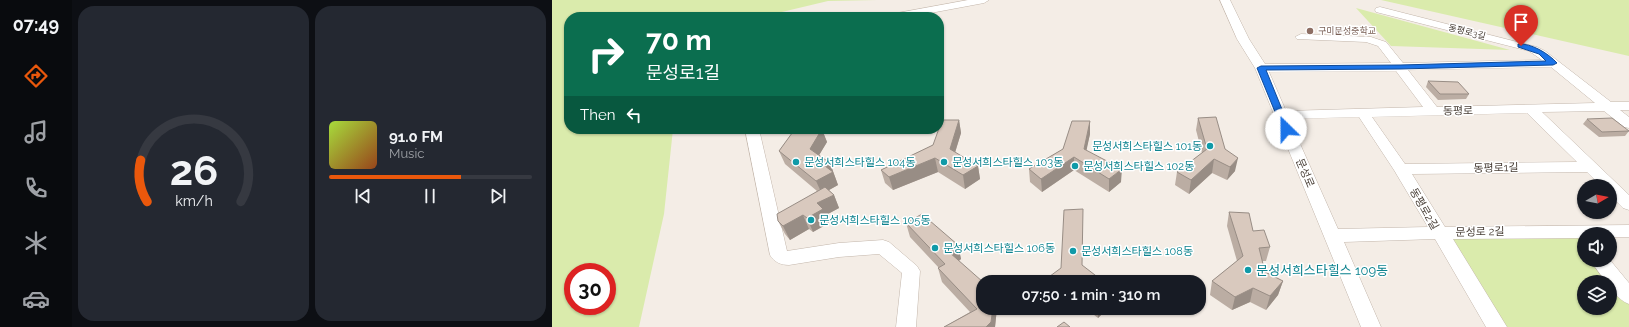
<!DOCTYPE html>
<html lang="en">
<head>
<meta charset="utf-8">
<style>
	:root { --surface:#171b24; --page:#242831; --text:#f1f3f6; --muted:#9ea1a6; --line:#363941; --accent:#ea580c }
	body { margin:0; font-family:Raleway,"Noto Sans KR",sans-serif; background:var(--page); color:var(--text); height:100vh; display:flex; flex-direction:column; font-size:15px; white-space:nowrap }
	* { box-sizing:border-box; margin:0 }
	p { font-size:13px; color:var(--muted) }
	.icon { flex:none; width:22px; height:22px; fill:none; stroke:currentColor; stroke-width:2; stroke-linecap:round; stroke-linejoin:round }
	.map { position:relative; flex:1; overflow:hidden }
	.drawer { display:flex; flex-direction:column; gap:6px; padding:6px; background:#0d0f14; width:480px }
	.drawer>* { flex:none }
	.hud { position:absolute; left:12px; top:12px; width:380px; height:122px; border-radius:16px; box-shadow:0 1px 3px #0004; background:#0b6e4f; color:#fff; overflow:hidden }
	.needle { width:26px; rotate:80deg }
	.controls { position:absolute; left:1025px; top:179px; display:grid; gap:8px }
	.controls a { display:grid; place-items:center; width:40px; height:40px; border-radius:50%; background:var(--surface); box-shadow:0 1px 3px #0004; font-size:20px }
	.speed { position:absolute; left:12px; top:263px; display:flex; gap:8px; font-size:20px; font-weight:700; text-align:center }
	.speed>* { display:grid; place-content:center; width:52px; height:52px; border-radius:50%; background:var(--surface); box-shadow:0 1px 3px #0004; line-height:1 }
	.speed .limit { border:6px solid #d22; background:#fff; color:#111 }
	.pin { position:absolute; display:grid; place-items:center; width:34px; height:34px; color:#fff; margin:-41px -17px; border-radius:50% 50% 50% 0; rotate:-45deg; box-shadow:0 0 4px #0007 }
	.pin .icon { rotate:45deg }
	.me { position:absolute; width:44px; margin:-22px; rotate:337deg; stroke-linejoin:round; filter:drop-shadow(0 0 3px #0008) }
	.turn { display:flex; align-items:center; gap:14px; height:84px; padding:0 16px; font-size:18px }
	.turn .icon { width:52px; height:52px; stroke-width:2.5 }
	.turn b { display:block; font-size:28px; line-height:34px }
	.then { display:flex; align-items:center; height:38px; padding:0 16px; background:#0003; gap:8px; font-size:15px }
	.drawer .widget { flex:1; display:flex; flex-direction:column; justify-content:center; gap:6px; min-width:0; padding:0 14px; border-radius:16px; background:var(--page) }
	.drawer .dial { align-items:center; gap:0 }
	.dial svg { height:104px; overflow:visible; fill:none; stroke:var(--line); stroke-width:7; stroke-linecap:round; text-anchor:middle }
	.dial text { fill:var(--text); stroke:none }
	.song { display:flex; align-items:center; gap:12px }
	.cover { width:48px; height:48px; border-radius:6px; background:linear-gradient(135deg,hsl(80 70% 55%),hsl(20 70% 35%)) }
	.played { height:4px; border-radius:2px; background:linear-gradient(90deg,var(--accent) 65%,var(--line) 65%) }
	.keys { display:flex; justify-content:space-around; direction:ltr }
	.drawer .tiles { flex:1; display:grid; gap:6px; grid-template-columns:repeat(2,1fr) }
	.trip { position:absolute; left:424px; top:275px; width:230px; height:40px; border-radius:16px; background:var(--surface); box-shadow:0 1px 3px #0004; font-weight:600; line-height:40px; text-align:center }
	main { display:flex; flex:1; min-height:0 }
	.tabs { display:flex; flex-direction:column; width:72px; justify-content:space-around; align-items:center; background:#090b0e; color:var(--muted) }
	.tabs .icon { width:28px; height:28px }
	.tabs .selected { color:var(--accent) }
	.tabs b { font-size:18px; color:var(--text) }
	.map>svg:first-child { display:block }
</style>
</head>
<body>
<main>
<nav class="tabs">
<b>07:49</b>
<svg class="icon selected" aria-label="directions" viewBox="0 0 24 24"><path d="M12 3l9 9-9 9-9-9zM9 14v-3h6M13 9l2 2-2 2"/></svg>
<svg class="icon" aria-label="music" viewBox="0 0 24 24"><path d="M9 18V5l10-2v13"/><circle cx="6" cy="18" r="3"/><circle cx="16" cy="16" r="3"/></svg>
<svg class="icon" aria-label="phone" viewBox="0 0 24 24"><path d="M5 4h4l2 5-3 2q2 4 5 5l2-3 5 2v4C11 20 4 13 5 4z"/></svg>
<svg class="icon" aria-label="climate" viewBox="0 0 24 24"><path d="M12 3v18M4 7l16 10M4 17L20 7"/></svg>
<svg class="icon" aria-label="car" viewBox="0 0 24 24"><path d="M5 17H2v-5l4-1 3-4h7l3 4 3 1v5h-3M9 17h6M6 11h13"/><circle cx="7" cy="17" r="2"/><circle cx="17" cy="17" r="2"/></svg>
</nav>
<section class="drawer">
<div class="tiles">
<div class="widget dial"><svg viewBox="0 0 100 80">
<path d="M14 69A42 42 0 1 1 86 69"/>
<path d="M14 69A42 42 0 0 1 9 37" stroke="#ea580c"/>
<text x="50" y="56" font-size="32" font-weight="700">26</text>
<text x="50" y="72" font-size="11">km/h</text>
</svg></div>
<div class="widget">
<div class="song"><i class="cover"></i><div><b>91.0 FM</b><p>Music</p></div></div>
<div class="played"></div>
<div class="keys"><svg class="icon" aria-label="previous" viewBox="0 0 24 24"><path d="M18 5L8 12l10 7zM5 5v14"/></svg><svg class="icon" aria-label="pause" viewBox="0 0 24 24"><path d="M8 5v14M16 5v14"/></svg><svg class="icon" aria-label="next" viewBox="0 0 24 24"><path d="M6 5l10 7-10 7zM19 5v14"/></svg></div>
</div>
</div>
</section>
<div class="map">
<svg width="1077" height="327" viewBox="0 0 1077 327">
	<rect width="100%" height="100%" fill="#f4ede6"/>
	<path fill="#daebac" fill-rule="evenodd" d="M0,0H325L276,1L209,17H17V129H121L112,214L87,327H0ZM21,272H55V306H21Z
		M829,0H1077V56Z
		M804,8L958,50L839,46Z
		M1023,231L1032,242V260H1047L1077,296V327H945L886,233ZM1032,282H1058V308H1032Z"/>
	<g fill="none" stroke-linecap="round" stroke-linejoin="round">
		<g stroke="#c3b6ab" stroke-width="1">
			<path id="minor" d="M416,0H437L432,3L357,17H335L340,14Z
				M668,0H678L697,39L713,64L839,63L826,46L814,42L745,39L743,37L749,34L819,37L834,42L851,63L990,60L977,51L824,12L823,10L824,8L828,7L985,47L993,51L1059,102H1077V110H1068L1077,117V128L1072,127L1052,111L990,112L1077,195V210L1071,208L1058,195V186H1049L1035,172L860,174L893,227L1077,225V237H1058V234H1032V238L901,239L955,327H934L883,239L792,242L829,327H809L703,68L685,39ZM999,67L1043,103L885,107L856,70ZM844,71L871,107L734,111L717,72ZM975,113L1025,162L853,164L820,117ZM807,117L842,170L876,227L786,229L737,119Z
				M193,129H207L235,251L287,243L331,240L337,242L365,266L368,271L364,327H344L350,273L327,254L287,257L237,265C229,265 222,262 218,255Z
				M1038,260H1058L1077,283V304C1069,301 1058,291 1058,282H1054Z"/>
		</g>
		<use href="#minor" fill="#fff" fill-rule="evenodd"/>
	</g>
	<path fill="#bbada3" d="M876,81L917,94L914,99L886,100L874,87Z
		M646,118L673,149L683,171L675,180L660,173L637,194L623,185L625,172L650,153L644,130Z
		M1035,119L1077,131L1073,136L1047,137L1031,124Z
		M407,120L409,133L403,153L426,166L428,179L413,189L386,172L341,190L333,183L329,170L381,145Z
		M538,121V134L534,150L569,182L557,192L522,170L490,192L478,182L477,169L511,149Z
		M243,129H272L273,130L271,132L275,142L267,155L278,163L286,185L277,190L282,195L287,208L274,215L277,223L261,232L257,229L238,240L233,234L226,221L265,191L233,164L227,151Z
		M677,212L701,231L718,247L714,261H710L713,272L731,281L726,295L714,310L698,302L680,310L658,295L660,281L685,261L675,226Z
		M354,223L406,245L409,259L407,261L445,308L443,327H392L418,312L390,282L386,268H387L358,237Z
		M497,308H508L503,313Z
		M533,308H556L546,318Z"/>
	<path fill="#988d85" d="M407,120L409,133L400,162L398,149Z
		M538,121V134L532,162V149Z
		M261,129H272L273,130L271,132L275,142L263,162L258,149Z
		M522,157V170L490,192L489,179Z
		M383,158L386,172L341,190L337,177Z
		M686,158L683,171L675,180L678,167Z
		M662,159L660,173L637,194L639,180Z
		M278,163L286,185L270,194L264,181L273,166Z
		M426,166L428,179L413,189L411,175Z
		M570,169L569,182L557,192V179Z
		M282,195L287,208L274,215L277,223L261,232L255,218L265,203Z
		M251,215L257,229L238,240L231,226Z
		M406,245L409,259L400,265L397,252Z
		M731,281L726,295L714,310L718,296Z
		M701,288L698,302L680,310L683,297Z
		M441,308H445L443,327H434Z
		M503,308H508L503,313Z
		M546,308H556L546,318Z"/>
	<path fill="#d9c9be" stroke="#988d85" d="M876,81L906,82L917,94H888Z
		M664,117L673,149L686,158L678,167L662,159L639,180L625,172L655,149L646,118Z
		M1060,118L1077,131L1050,132L1035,119Z
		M390,120H407L398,149L426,166L411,175L383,158L337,177L329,170L381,145Z
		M520,121H538L532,149L570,169L557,179L522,157L489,179L477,169L511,149Z
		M243,129H270L258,149L278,163L273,166L281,172L264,181L227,151Z
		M273,187L282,195L265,203L271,209L255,218L251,215L231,226L226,221L225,214Z
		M531,209L530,265L552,282H490L509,268L512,210Z
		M677,212L697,213L701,231L712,230L718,247L707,248L713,272L731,281L718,296L701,288L683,297L660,281L691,256Z
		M370,214L406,245L397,252L431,282V308H441L439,322L434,327H392L425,309L386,268L393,264L354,223Z
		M512,322L518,327H505Z"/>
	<path fill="#1a73e8" stroke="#114b97" d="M966,44C979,43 996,53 1005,63L1001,65L848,69L714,70L738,129L734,131L730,129L705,68L709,66L848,65L994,61L987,54L966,47Z"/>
	<circle fill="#8d6e63" stroke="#fff" stroke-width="1.5" cx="758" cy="31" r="4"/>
	<g fill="#0f9aa8" stroke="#fff" stroke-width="1.5">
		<circle cx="658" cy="146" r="4"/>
		<circle cx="244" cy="162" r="4"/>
		<circle cx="392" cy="162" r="4"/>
		<circle cx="523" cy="166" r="4"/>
		<circle cx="259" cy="220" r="4"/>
		<circle cx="383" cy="248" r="4"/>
		<circle cx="521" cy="251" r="4"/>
		<circle cx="696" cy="270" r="4"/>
	</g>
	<g text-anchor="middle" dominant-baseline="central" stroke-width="3" stroke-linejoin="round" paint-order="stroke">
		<g font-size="9" fill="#785e54" stroke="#fff" text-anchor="start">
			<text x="766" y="31">구미문성중학교</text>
		</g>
		<g font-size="9" fill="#473d35" stroke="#fff">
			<text transform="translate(915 32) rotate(14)">동평로3길</text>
		</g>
		<g font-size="11" fill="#473d35" stroke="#fff">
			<text transform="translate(906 111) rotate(-1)">동평로</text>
			<text transform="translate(944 168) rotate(-1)">동평로1길</text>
			<text transform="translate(753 173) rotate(67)">문성로</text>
			<text transform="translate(872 209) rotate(60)">동평로2길</text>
			<text transform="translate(928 232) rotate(-1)">문성로 2길</text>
		</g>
		<g font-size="11" fill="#0d838f" stroke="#fff" text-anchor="start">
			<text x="650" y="146" text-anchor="end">문성서희스타힐스 101동</text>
			<text x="252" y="162">문성서희스타힐스 104동</text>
			<text x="400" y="162">문성서희스타힐스 103동</text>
			<text x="531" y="166">문성서희스타힐스 102동</text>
			<text x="267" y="220">문성서희스타힐스 105동</text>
			<text x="391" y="248">문성서희스타힐스 106동</text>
			<text x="529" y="251">문성서희스타힐스 108동</text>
		</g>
		<g font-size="13" fill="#0d838f" stroke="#fff" text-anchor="start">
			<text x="704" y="270">문성서희스타힐스 109동</text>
		</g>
	</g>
</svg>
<div class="controls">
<a><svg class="needle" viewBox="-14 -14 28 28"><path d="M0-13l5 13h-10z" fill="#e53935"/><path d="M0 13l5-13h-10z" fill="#9ea1a6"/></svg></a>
<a><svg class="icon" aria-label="sound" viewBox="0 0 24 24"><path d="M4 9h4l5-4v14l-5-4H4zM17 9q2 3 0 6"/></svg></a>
<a><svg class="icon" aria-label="layers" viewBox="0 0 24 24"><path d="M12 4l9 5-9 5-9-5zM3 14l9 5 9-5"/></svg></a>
</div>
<div class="speed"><div class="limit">30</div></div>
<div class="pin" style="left:969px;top:46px;background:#d93025"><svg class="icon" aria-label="arrive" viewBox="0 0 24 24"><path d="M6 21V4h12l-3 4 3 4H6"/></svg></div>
<svg class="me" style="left:734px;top:129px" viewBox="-20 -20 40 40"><circle r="19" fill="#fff"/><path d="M0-13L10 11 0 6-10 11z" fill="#1a73e8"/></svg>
<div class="trip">07:50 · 1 min · 310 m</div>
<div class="hud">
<div class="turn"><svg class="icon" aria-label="right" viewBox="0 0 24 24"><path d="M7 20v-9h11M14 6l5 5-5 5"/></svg><div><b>70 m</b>문성로1길</div></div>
<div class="then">Then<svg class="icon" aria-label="left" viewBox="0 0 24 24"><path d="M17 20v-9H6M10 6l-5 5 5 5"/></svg></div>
</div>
</div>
</main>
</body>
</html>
